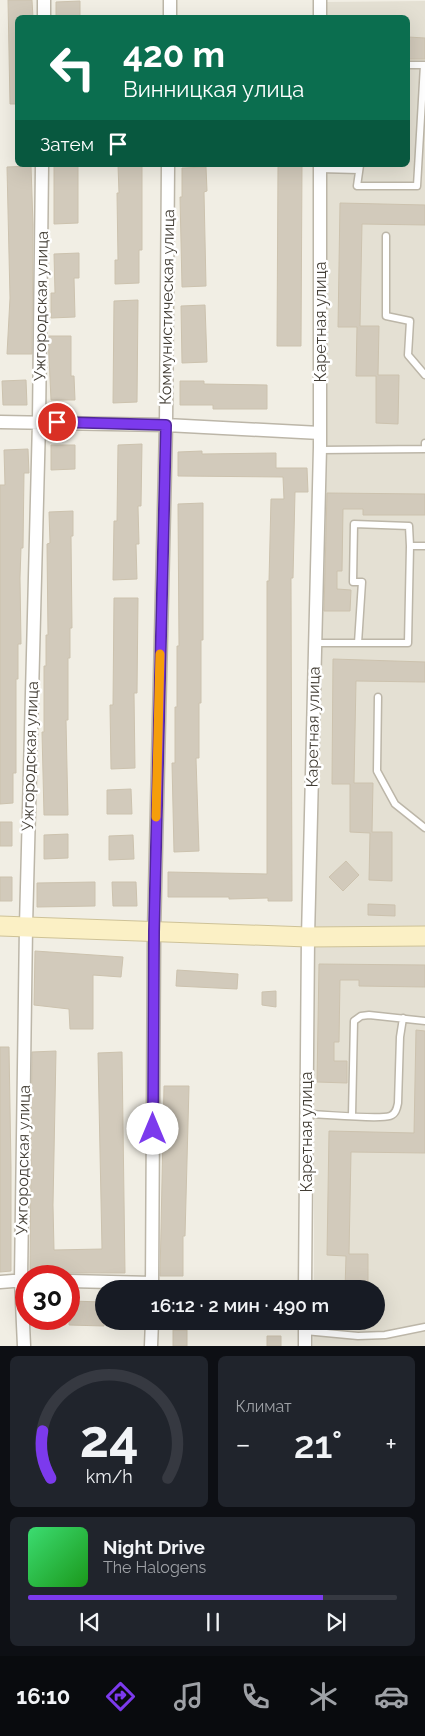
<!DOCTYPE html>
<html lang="ru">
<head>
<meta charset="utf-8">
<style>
	:root { --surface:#171b24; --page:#20242c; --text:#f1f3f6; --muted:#9ea1a6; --line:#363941; --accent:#7c3aed }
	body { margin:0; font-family:Raleway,sans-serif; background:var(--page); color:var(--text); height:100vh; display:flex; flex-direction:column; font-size:19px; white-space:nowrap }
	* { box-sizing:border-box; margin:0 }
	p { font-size:16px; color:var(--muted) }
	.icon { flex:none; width:28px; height:28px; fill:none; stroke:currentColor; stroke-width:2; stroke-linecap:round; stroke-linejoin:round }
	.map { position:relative; height:1346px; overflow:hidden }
	.side { display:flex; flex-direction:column; gap:10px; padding:10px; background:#0d0f14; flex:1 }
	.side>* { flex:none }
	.guide { position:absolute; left:15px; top:15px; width:395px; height:152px; border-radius:8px; box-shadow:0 5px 20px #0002; background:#0b6e4f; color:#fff; overflow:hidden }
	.speed { position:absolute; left:15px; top:1265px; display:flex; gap:10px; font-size:25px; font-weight:700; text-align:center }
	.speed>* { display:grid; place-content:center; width:65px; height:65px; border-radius:50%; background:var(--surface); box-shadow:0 5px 20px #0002; line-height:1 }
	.speed .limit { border:8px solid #d22; background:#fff; color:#111 }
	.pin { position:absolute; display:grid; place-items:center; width:42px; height:42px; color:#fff; margin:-21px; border:2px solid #fff; border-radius:50%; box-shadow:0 1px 5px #0007 }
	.me { position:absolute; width:55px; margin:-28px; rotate:0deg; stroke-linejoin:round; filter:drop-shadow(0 0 4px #0008) }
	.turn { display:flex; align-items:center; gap:18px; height:105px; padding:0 25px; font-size:22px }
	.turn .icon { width:65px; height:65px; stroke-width:2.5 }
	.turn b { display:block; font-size:35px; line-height:42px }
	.then { display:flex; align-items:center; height:48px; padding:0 25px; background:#0003; gap:10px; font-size:19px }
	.big { font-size:38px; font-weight:600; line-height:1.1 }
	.side .widget { flex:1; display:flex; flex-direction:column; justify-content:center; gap:8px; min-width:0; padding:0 18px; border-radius:8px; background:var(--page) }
	.side .dial { align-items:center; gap:0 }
	.dial svg { height:130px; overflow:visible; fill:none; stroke:var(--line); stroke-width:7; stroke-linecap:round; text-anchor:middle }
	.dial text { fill:var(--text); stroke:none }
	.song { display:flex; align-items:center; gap:15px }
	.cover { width:60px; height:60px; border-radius:8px; background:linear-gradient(135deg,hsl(140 70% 55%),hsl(120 70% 35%)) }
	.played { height:5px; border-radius:2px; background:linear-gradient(90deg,var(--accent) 80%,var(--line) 80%) }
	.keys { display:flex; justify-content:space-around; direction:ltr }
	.heat { display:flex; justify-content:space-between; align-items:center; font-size:28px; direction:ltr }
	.side .tiles { flex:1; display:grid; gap:10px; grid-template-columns:1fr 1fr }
	.widget:last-child { grid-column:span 2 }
	.trip { position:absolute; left:95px; top:1280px; width:290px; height:50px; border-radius:25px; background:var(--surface); box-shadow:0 5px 20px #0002; font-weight:600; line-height:50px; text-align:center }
	.menu { display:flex; height:80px; justify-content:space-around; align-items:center; background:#090b0e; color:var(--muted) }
	.menu .icon { width:35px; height:35px }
	.menu .current { color:var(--accent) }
	.menu b { font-size:22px; color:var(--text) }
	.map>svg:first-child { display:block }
</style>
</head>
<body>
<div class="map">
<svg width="425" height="1346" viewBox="0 0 425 1346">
	<rect width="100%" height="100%" fill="#f1eee4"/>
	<path fill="#e4e0d3" d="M425,1V928H314L323,165H408V18L324,17L325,2Z
		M314,945L425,946V1346H313L314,1321H376V1289H314Z"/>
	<path fill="#d2cabb" stroke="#ccc2ae" d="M8,0H32L33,18H18V104H10Z
		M80,1V18H56V2Z
		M408,37L425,38V59H408Z
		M54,165H78V223L54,224Z
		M118,165H142V250H139V283L115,284V260H118L117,193H119Z
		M278,165H302L301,346H277Z
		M31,166L33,225L32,354H7L10,298L7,167Z
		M206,167L207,191L204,192L206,286L182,287L180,197H182V168Z
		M340,203L425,205V225L362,224L360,326H379L378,375H399L398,424L376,423V376H356L357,327H338Z
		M79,253V278H74L75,317L51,318V293H55L54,254Z
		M138,300L137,402L113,403L114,301Z
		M205,305L207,362L182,363L181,306Z
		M48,336H71V376H74L75,400H51Z
		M26,380L27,405H3L2,381Z
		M180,381H204V384L267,385V409H213V405H180Z
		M142,444L141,506H138L139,544H136L137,579L113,580L114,521H117L118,445Z
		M51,445H75V469L51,470Z
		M28,449L29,473H24L23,548H21L20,578L21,644H18V679H16V773H13V803L0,804V485H5L4,450Z
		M202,451V454L276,453V468H307L308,492H295L293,578H291L292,901H268V898L229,899V897H168V872L267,874V581H269L271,499H284L283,477L178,476V452Z
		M327,493L425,494V515H363V509H343L342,571H337V589L351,590L350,611H324Z
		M203,503V640H201V703H199V758H196L199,851L174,852L172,763H175V707H177V646H179L178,504Z
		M73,511V536H71L72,628H70V658H68V720H66L68,815H44L42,732H44V666H46V635H48L47,544L50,543L49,512Z
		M114,598H138L137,693H134L135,768L111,769L110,705H113Z
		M333,659L425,662V682L356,681L354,783H373L372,832H392V881L369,880L370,833L350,832V784H332Z
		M131,789L132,814H107V790Z
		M0,822H12V846H0Z
		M68,834V858L44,859V835Z
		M133,835L134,859L109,860V836Z
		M346,861L359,875L343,891L329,877Z
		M0,877H12V901H0Z
		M95,882V906L37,907V883Z
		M112,882H136L137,906H113Z
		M368,904L395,905V916L368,915Z
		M35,951L123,957L121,977L93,975V1029H70L69,1009L34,1005Z
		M319,964L425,965V987L359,986V980H340L339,1042H334V1061H347V1083L317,1082Z
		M177,970L238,974L237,989L176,986Z
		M276,991V1007L262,1005V992Z
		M416,1030L425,1031V1153L351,1152L349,1254H368V1289H345L346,1256L327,1255L329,1131L414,1133Z
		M0,1047H9L11,1168V1271L0,1272Z
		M56,1051L53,1205L54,1250L102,1249L98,1053L122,1052L125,1273H30L32,1052Z
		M164,1086H189L185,1236H183V1276H160Z
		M69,1301L104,1302V1326L69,1325Z
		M173,1330H187V1346H173Z
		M267,1336H281V1346H267Z"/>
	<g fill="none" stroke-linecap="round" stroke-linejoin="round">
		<g stroke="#bcb6a8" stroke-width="9">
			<path id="lane" d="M360,165L357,186H417L424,65H408
				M320,169L359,170
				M386,236V316L410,321L408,355L425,375
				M320,450L425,449V443
				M315,643H408L410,546H425
				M358,643L362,582H353L354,524L409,526L410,546
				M378,697L377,771L395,804L425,828
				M306,1114C323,1114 378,1120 390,1116C396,1114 397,1108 398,1103L400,1037L403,1018
				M352,1115L354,1021L361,1016L369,1015L425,1021
				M305,1331L358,1336L385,1335L425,1327"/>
		</g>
		<g stroke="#bcb6a8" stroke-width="15">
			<path id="street" d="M44,18V0
				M170,18V0
				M320,18V0
				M0,422L166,425L320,433
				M69,1281L152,1283
				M0,1282L26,1280
				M152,1289L154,932L166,425L168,165
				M305,1289L308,937L320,447V165
				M24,1346L21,1280L26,926L39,422L42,165
				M151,1346L152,1321
				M305,1346V1321"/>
		</g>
		<g stroke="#cec297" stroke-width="21">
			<path id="secondary" d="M0,926L308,937L425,936"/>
		</g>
		<use href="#lane" stroke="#fff" stroke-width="6"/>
		<use href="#street" stroke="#fff" stroke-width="12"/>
		<use href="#secondary" stroke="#fbf0c5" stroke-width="19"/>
	</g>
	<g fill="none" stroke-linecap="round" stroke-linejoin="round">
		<g stroke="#51269a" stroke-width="12">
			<path id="route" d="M57,422L166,425L154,932L153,1129"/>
		</g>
		<use href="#route" stroke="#7c3aed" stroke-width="9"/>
		<path stroke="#f59e0b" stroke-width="9" d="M156,817L160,654"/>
	</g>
	<g text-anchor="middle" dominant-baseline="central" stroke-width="5" stroke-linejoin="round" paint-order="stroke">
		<g font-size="16" fill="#433e35" stroke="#fff">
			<text transform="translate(41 306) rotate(-89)">Ужгородская улица</text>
			<text transform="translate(167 307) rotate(-89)">Коммунистическая улица</text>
			<text transform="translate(320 322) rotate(-90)">Каретная улица</text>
			<text transform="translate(313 727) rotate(-89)">Каретная улица</text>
			<text transform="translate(30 756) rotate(-88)">Ужгородская улица</text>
			<text transform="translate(306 1132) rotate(-90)">Каретная улица</text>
			<text transform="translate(23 1160) rotate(-89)">Ужгородская улица</text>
		</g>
	</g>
</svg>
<div class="speed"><div class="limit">30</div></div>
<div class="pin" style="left:57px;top:422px;background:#d93025"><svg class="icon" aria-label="arrive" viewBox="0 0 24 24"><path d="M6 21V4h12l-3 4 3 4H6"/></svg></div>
<svg class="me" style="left:153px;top:1129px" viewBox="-20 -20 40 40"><circle r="19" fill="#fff"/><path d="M0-13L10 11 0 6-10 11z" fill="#7c3aed"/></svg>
<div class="trip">16:12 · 2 мин · 490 m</div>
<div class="guide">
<div class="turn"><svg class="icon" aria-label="left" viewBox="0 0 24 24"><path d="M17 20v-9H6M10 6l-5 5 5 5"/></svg><div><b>420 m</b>Винницкая улица</div></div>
<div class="then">Затем<svg class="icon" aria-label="arrive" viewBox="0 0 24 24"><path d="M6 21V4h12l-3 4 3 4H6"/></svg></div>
</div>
</div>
<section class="side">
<div class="tiles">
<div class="widget dial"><svg viewBox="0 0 100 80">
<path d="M14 69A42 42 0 1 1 86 69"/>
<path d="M14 69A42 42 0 0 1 9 40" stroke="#7c3aed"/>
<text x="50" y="56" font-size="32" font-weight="700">24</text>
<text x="50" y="72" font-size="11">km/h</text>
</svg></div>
<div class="widget"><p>Климат</p>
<div class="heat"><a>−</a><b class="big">21°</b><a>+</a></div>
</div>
<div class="widget">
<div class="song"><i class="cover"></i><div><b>Night Drive</b><p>The Halogens</p></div></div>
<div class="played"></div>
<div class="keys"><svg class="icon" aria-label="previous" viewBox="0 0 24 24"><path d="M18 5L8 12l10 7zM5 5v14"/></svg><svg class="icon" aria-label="pause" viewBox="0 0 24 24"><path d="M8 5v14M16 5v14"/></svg><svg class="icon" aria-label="next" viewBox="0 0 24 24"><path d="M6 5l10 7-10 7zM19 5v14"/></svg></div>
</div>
</div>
</section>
<nav class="menu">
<b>16:10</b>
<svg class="icon current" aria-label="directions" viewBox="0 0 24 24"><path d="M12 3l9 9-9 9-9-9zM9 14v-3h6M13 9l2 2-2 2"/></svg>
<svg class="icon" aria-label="music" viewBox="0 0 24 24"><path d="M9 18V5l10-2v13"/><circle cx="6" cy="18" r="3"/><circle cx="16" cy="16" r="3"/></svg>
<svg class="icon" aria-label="phone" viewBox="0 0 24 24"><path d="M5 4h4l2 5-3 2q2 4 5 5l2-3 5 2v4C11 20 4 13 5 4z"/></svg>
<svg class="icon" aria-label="climate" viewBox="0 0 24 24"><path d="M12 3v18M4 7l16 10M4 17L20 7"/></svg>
<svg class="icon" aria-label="car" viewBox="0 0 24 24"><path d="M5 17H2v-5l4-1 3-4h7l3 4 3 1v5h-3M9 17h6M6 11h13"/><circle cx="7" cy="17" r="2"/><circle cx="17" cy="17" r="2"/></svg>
</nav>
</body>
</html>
